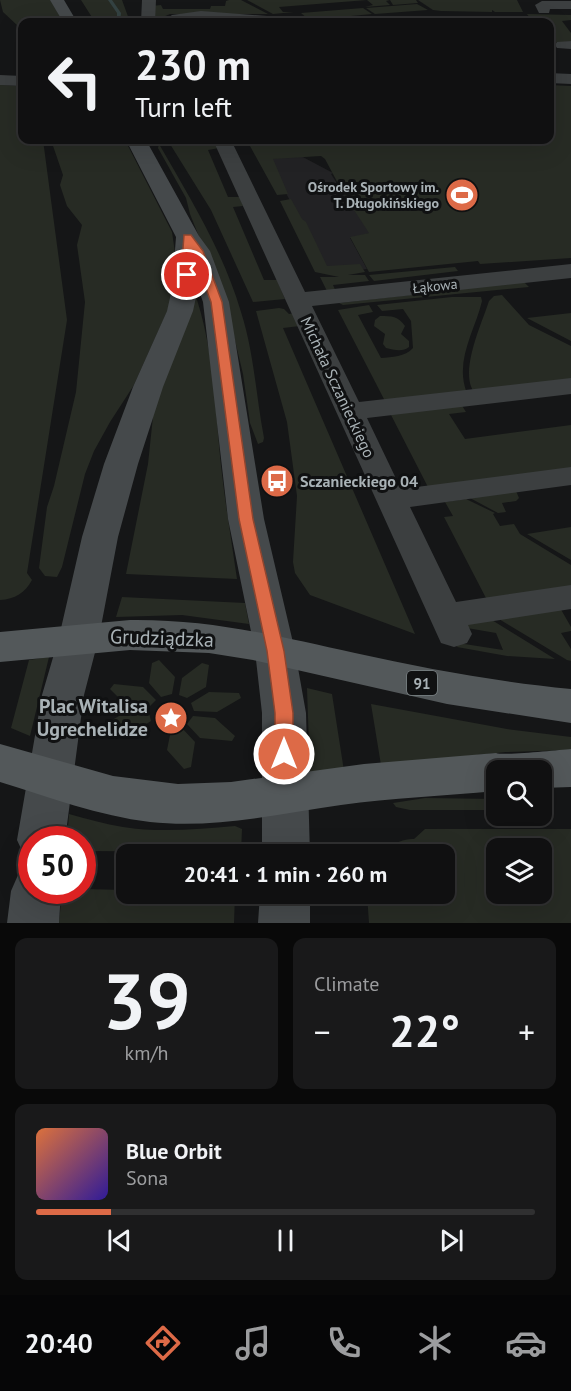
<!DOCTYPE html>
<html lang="en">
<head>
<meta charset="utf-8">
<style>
	:root { --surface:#101011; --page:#19191a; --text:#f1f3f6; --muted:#9c9d9f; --line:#303031; --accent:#dd6a47 }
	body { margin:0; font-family:"PT Sans",sans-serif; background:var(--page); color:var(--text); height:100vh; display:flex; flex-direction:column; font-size:22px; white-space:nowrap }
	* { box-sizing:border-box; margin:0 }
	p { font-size:20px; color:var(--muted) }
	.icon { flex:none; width:33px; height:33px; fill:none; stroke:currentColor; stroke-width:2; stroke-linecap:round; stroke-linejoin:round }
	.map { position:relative; height:923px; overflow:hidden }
	.sheet { display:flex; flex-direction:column; gap:15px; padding:15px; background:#090909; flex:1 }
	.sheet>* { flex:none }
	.top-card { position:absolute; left:18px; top:18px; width:536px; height:126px; border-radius:12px; box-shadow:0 6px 24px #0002,0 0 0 2px var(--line); background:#101011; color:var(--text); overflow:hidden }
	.tools { position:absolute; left:486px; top:760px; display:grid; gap:12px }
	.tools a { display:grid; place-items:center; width:66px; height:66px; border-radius:12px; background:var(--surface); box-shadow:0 6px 24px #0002,0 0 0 2px var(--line); font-size:30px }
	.speed { position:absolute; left:18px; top:826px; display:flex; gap:12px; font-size:30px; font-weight:700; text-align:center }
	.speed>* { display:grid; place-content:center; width:78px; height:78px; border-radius:50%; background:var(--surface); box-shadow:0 6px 24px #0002,0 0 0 2px var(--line); line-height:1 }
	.speed .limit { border:9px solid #d22; background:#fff; color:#111 }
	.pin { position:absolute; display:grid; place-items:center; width:51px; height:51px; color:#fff; margin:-26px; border:3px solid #fff; border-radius:50%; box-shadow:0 2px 6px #0007 }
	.me { position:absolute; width:66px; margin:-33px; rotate:0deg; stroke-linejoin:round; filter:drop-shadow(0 0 4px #0008) }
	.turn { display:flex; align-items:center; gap:21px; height:126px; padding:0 18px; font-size:27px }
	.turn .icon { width:78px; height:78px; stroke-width:2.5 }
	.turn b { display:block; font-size:42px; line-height:51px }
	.big { font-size:45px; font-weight:700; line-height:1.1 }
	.sheet .widget { flex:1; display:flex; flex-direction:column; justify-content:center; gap:9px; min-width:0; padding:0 21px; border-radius:12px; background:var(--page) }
	.sheet .dial { align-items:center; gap:0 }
	.dial b { font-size:78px; line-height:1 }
	.song { display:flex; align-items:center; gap:18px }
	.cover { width:72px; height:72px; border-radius:9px; background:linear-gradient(135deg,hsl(20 70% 55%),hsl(250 70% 35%)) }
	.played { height:6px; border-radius:3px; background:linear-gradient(90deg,var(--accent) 15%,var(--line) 15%) }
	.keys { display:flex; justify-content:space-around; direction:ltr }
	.heat { display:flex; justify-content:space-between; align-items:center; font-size:33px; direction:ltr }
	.sheet .tiles { flex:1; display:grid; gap:15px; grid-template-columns:1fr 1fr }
	.widget:last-child { grid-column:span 2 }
	.trip { position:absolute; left:116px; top:844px; width:339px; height:60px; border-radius:12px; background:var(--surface); box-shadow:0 6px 24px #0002,0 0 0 2px var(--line); font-weight:700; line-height:60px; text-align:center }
	.tab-bar { display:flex; height:96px; justify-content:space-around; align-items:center; background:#060607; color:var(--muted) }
	.tab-bar .icon { width:42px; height:42px }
	.tab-bar .on { color:var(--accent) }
	.tab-bar b { font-size:27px; color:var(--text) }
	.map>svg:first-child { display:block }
</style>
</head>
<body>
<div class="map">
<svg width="571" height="923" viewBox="0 0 571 923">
	<rect width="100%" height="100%" fill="#151617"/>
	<path fill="#222224" d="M299,155L333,173L331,174L343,193L358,212L370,233L350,238L367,269L328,273L277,176L271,159Z"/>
	<path fill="#272b24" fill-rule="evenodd" d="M0,0H51L63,22H22V42L19,36L18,26L3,12Z
		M81,0H122L130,22H95Z
		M229,0H241L268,14H170L156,20L158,22H150L148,20L152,6L161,5L163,9H210L211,6H225L226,1Z
		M247,0H416L418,3L393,5L390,0L386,1L390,5L365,7L373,5L367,0L279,7L283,12H294L273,14Z
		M418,0H517L523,12H495L492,10V12L441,11L433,10Z
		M417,4L428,10L375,14L366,8Z
		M363,8L372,14L309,20L301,13Z
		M527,14L571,15V20L562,21L571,33V41L559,43L549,41V22H533Z
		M0,85L22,86V140H43L67,320L27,573L32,580C25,593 15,599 0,600Z
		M549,85L571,86V258L480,264L478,261L369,272L350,237L369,233L343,193L328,194L327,192L341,189L325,159L321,156L273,159L288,194L277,195L250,146L243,140H549Z
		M51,140H125L172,232L177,266L174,296L134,385L110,422L94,451L85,474L62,567L57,577L45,576L39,568L47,507L54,486L76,392L85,302L77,245L82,225L67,206L60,185L63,175Z
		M183,140L216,141L219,148L208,150L228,197H240L243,206L233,207L264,280H277L285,299L253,302L211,210L170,144Z
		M159,144C190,198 223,251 241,312C254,352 256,396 264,438L263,442L258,444L250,423L243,374L227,307L190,214L186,198L158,148Z
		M291,199L302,219L306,222L327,266L360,264L365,272L348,275H365L369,281L333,285L336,292L327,291L320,277H339L315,272L280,201Z
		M455,267L458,271L374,281L369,275Z
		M524,282L529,287L343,305L339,303Z
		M194,291C215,350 215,413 222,474C226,509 232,544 237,579L126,574L148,464L154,407Z
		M502,295L529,325L571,346V380L474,392C459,372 482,323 489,301L494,296Z
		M452,297H481L482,301C475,331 454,361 467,393L386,403L338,310L369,305L373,312L358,315L381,358C392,357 405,357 413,348L411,321L403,309L382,311L377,305Z
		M279,308L284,309L289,314L295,313L300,326L283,328L415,634L310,595L295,573L293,562L297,496L287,422L256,311Z
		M571,313V341L527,318Z
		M380,316C392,316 398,316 405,326L401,334L409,341V347C403,352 394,350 386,348L383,344L385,334L374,326L375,320Z
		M461,404L466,412L449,414L465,439L571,425V472L430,491L390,413Z
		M516,491L519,498L516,501L502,503L506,512L498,513L470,498Z
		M466,499L495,513L493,514L500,526L514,524L520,534L571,565V588L487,600L444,517L453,516L445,502Z
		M571,527V560L527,534Z
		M122,597L245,603L249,624L182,615L116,617Z
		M559,606L571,627V631L561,633L571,649V661L567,660L494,616Z
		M487,617L555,659L507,656L457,647L458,643L503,650L496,633L467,628L464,621Z
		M49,657L30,736L11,728L29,660Z
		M159,660L175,677L172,694L161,697L149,683L152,663Z
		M202,663L209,665L206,687L187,698L179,695L182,678Z
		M114,684L143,687L156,700L149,707L127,706L110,689Z
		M307,688L332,694L344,771L310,775Z
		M209,692L239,693L241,698L217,712L194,711L191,703Z
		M371,704L507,729L571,737V750L506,752L381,765Z
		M126,712L149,713L151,721L132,733L102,732L100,727Z
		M193,716L215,718L235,736L232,741L200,738L187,724Z
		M181,727L195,742L191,767L184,769L167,750L171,730Z
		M425,798L496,799V810H410L396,807L393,803Z
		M69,814C87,819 105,824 123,827C160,833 199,829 235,826L242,829L241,852L83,851L82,840H67Z
		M425,829H571V923H369L367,894H444V855H379C390,847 400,838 414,839ZM496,849H542V894H496Z
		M83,889L126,890V894H235L234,923H59L62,891Z"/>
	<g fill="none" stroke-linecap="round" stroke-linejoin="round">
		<path fill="#344242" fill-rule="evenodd" d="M108,0H112L121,13L120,22H117V13Z"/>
		<path fill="#3c3f40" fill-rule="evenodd" d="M142,0H156L155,22H141Z
			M542,1H571V9H550L549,13H539L535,5Z
			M201,11L267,16L274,20L272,22L201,19L162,22L172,15Z
			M571,41V49L557,48L555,45L557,42Z
			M549,73L571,74V84L549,83Z
			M0,75L22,76V86L0,85Z
			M213,140H231L305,292L571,264V278L312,306L359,402L571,378V394L367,418L401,489L571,467V485L410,507L456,602L571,585V609L468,625L472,634L467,643L454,647L441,643Z"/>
		<path fill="#45494b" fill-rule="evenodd" d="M50,0H64L77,22H63Z
			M126,140H146L199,236L210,251L229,302L264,519L295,651L306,713L310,855H262V713L255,651L228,519L203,302L198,288L193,311L163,387L138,464L118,537L99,637L84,695L65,840H32V858L24,855L17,840L42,695L59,637L82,537L104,464L133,387L167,311L172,289L176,237Z
			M32,870V891H61L59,923H7L11,891L18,875Z
			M260,894H310V923H258Z"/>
		<path fill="#53585a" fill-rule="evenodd" d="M130,620C212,619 276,636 355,653C427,669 498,682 571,689V723L447,704L253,660L209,653L130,650L0,662V632Z
			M0,744L113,776L178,784L231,782L364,764L496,753C504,756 557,750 571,749V787L542,788V771H496V791C444,796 392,798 341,805C278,814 214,829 150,822C99,816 49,797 0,782Z"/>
	</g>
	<path fill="#dd6a47" stroke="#90452e" stroke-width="1.5" d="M184,235H191L203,251L222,302L253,519L284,651L293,713V754L291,760L284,762L278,760L275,754V713L267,651L239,519L211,302L192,250V275L187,278L181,275Z"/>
	<defs>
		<g id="stadium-disc" transform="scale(1.725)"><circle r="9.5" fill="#dd6a47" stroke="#101112"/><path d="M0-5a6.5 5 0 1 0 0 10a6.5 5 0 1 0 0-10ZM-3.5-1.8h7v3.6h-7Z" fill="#fff"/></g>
		<g id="bus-disc" transform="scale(1.725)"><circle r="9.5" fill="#dd6a47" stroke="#101112"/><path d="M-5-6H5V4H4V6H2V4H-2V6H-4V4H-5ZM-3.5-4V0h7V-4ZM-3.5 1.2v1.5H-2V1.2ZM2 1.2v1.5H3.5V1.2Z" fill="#fff"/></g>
		<g id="sight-disc" transform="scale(1.725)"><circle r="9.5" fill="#dd6a47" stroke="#101112"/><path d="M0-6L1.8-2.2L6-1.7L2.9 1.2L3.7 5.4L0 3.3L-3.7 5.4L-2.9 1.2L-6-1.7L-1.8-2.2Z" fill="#fff"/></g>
	</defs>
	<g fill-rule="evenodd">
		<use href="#stadium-disc" x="462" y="195"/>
		<use href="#bus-disc" x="277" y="481"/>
		<use href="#sight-disc" x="171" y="718"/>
	</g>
	<g text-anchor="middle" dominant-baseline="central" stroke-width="6" stroke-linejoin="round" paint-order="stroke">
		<g font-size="14" font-weight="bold" fill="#a9b2b6" stroke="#101112" text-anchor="end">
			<text x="439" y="187">Ośrodek Sportowy im.<tspan x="439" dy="16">T. Długokińskiego</tspan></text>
		</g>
		<g font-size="14" fill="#a9b2b6" stroke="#101112">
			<text transform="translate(435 286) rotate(-6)">Łąkowa</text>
		</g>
		<rect fill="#101112" stroke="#7b8285" stroke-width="1.5" x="407" y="671" width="30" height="24" rx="4.5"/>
		<g font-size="15" font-weight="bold" fill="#a9b2b6">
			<text x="422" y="683">91</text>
		</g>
		<g font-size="16" fill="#a9b2b6" stroke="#101112">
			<text transform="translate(338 387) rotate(65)">Michała Sczanieckiego</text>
		</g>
		<g font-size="16" font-weight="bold" fill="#a9b2b6" stroke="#101112" text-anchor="start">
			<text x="300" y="481">Sczanieckiego 04</text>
		</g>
		<g font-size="20" fill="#a9b2b6" stroke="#101112">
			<text transform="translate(162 638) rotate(2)">Grudziądzka</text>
		</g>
		<g font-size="20" font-weight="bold" fill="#a9b2b6" stroke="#101112" text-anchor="end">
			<text x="148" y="706">Plac Witalisa<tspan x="148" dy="23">Ugrechelidze</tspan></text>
		</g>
	</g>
</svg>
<div class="tools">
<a><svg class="icon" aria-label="search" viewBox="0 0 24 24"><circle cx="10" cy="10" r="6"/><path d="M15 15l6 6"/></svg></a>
<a><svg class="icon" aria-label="layers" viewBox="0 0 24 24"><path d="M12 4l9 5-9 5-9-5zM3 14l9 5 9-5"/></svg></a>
</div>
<div class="speed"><div class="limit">50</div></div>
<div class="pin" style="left:187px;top:275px;background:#d93025"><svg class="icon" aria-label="arrive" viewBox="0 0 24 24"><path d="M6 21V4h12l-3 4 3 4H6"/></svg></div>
<svg class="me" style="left:284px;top:754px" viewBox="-20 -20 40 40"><circle r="17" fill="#dd6a47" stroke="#fff" stroke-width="3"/><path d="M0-11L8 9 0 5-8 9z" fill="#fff"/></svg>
<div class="trip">20:41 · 1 min · 260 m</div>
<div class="top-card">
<div class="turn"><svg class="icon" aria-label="left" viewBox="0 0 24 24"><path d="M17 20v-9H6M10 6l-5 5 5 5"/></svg><div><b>230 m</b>Turn left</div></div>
</div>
</div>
<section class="sheet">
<div class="tiles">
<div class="widget dial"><b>39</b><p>km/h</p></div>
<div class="widget"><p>Climate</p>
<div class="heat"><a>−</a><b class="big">22°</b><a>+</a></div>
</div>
<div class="widget">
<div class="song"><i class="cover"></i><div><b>Blue Orbit</b><p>Sona</p></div></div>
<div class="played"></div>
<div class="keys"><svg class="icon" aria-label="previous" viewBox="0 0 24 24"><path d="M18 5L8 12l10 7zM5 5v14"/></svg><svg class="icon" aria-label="pause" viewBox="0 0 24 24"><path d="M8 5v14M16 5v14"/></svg><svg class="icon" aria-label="next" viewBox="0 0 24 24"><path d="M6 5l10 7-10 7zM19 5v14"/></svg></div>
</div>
</div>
</section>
<nav class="tab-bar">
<b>20:40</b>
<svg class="icon on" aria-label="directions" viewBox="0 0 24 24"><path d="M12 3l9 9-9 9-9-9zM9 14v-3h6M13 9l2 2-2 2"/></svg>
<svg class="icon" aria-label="music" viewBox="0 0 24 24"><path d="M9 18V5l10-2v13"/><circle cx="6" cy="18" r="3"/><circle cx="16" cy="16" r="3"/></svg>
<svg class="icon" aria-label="phone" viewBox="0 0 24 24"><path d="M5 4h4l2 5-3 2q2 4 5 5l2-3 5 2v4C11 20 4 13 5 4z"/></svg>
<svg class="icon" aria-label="climate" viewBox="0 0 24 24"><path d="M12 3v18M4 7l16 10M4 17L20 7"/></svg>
<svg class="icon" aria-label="car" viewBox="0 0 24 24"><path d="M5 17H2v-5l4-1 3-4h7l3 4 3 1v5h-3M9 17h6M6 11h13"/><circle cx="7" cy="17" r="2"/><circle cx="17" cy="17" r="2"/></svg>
</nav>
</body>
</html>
